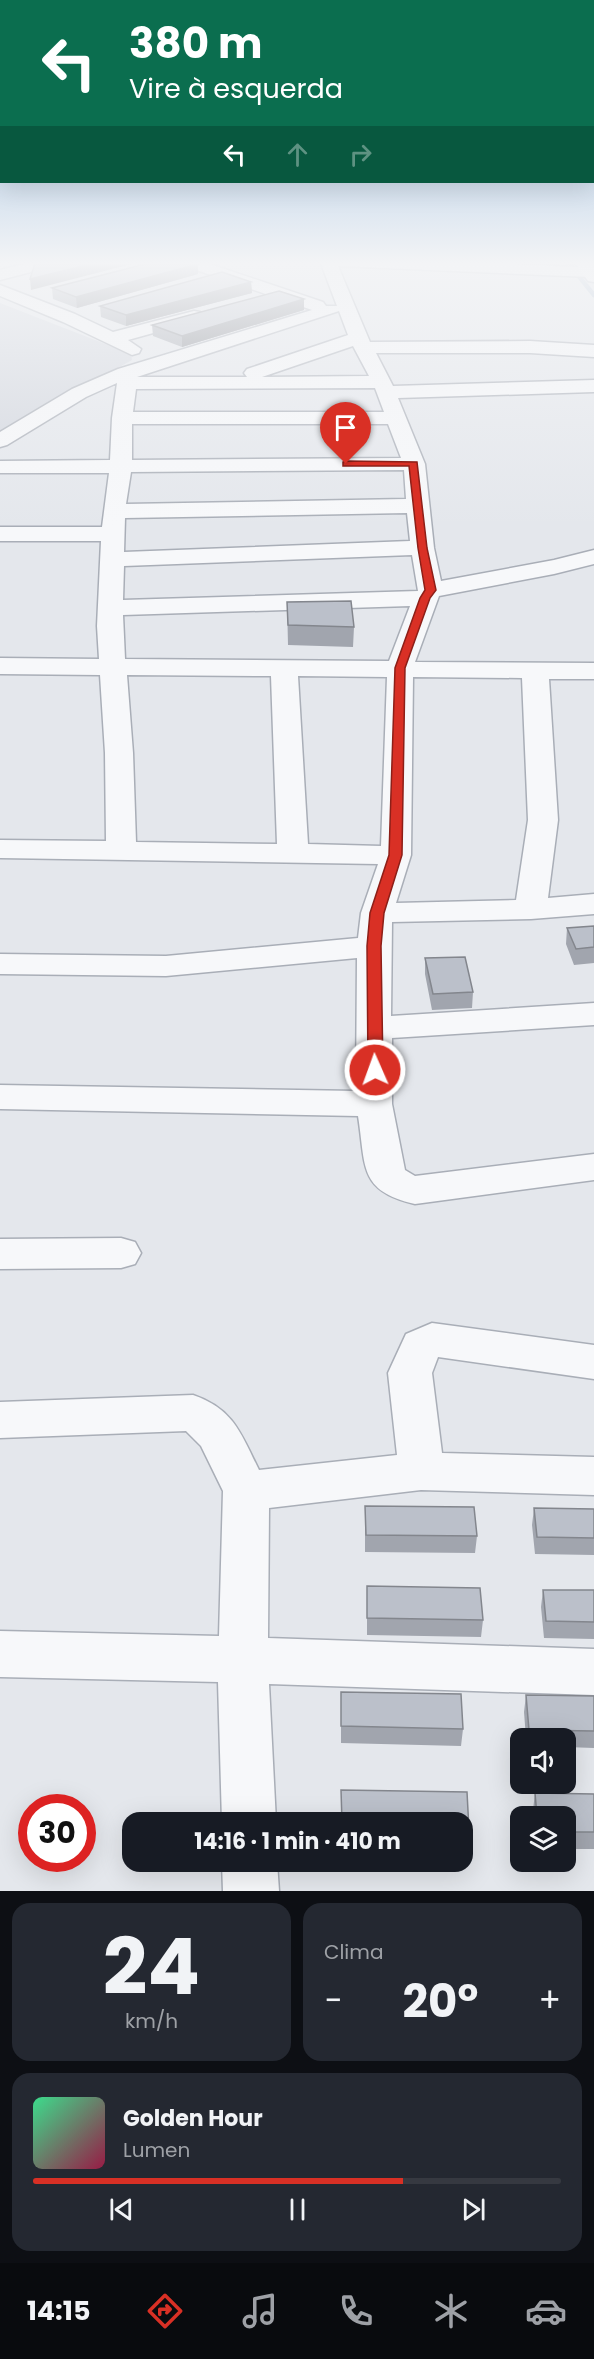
<!DOCTYPE html>
<html lang="pt">
<head>
<meta charset="utf-8">
<style>
	:root { --surface:#171b24; --page:#242831; --text:#f1f3f6; --muted:#9ea1a6; --line:#363941; --accent:#d93025 }
	body { margin:0; font-family:Poppins,sans-serif; background:var(--page); color:var(--text); height:100vh; display:flex; flex-direction:column; font-size:22px; white-space:nowrap }
	* { box-sizing:border-box; margin:0 }
	p { font-size:20px; color:var(--muted) }
	.icon { flex:none; width:33px; height:33px; fill:none; stroke:currentColor; stroke-width:2; stroke-linecap:round; stroke-linejoin:round }
	.map { position:relative; height:1891px; overflow:hidden }
	.sheet { display:flex; flex-direction:column; gap:12px; padding:12px; background:#0d0f14; flex:1 }
	.sheet>* { flex:none }
	.hud { position:absolute; left:0px; top:0px; width:594px; height:183px; box-shadow:0 6px 24px #0002; background:#0b6e4f; color:#fff; overflow:hidden }
	.fabs { position:absolute; left:510px; top:1728px; display:grid; gap:12px }
	.fabs a { display:grid; place-items:center; width:66px; height:66px; border-radius:12px; background:var(--surface); box-shadow:0 6px 24px #0002; font-size:30px }
	.speed { position:absolute; left:18px; top:1794px; display:flex; gap:12px; font-size:30px; font-weight:700; text-align:center }
	.speed>* { display:grid; place-content:center; width:78px; height:78px; border-radius:50%; background:var(--surface); box-shadow:0 6px 24px #0002; line-height:1 }
	.speed .limit { border:9px solid #d22; background:#fff; color:#111 }
	.pin { position:absolute; display:grid; place-items:center; width:51px; height:51px; color:#fff; margin:-62px -26px; border-radius:50% 50% 50% 0; rotate:-45deg; box-shadow:0 0 6px #0007 }
	.pin .icon { rotate:45deg }
	.me { position:absolute; width:66px; margin:-33px; rotate:358deg; stroke-linejoin:round; filter:drop-shadow(0 0 4px #0008) }
	.turn { display:flex; align-items:center; gap:21px; height:126px; padding:0 30px; font-size:27px }
	.turn .icon { width:78px; height:78px; stroke-width:2.5 }
	.turn b { display:block; font-size:42px; line-height:51px }
	.lanes { display:flex; align-items:center; height:57px; padding:0 30px; background:#0003; justify-content:center; gap:30px; direction:ltr }
	.lanes .off { opacity:.35 }
	.big { font-size:45px; font-weight:700; line-height:1.1 }
	.sheet .tile { flex:1; display:flex; flex-direction:column; justify-content:center; gap:9px; min-width:0; padding:0 21px; border-radius:18px; background:var(--page) }
	.sheet .dial { align-items:center; gap:0 }
	.dial b { font-size:78px; line-height:1 }
	.song { display:flex; align-items:center; gap:18px }
	.cover { width:72px; height:72px; border-radius:9px; background:linear-gradient(135deg,hsl(150 70% 55%),hsl(340 70% 35%)) }
	.played { height:6px; border-radius:3px; background:linear-gradient(90deg,var(--accent) 70%,var(--line) 70%) }
	.keys { display:flex; justify-content:space-around; direction:ltr }
	.heat { display:flex; justify-content:space-between; align-items:center; font-size:33px; direction:ltr }
	.sheet .tiles { flex:1; display:grid; gap:12px; grid-template-columns:1fr 1fr }
	.tile:last-child { grid-column:span 2 }
	.trip { position:absolute; left:122px; top:1812px; width:351px; height:60px; border-radius:18px; background:var(--surface); box-shadow:0 6px 24px #0002; font-weight:700; line-height:60px; text-align:center }
	.tab-bar { display:flex; height:96px; justify-content:space-around; align-items:center; background:#090b0e; color:var(--muted) }
	.tab-bar .icon { width:42px; height:42px }
	.tab-bar .active { color:var(--accent) }
	.tab-bar b { font-size:27px; color:var(--text) }
	.map>svg:first-child { display:block }
</style>
</head>
<body>
<div class="map">
<svg width="594" height="1891" viewBox="0 0 594 1891">
	<rect width="100%" height="100%" fill="#e4e7ec"/>
	<path fill="#d2d6de" d="M0,303L131,354L132,360L0,433Z"/>
	<g fill="none" stroke-linecap="round" stroke-linejoin="round">
		<path stroke="#9fb4cc" stroke-width="4.5" d="M568,261L572,266
			M577,274L594,295"/>
		<g stroke="#a9aeb7" stroke-width="3">
			<path id="minor" d="M36,261H64L62,264L0,280V270Z
				M177,261H201L323,302L326,306H337L320,261H449L594,268V276L590,277L338,266L370,342L530,341L594,345V357L530,353H376L393,386L594,380V392L398,398L425,464L434,548L441,581L554,560L594,550V564L554,574L439,596L415,662L594,663V679H549L558,820L548,898L594,894V914L531,919L392,922L391,1016L594,1003V1025L392,1038V1104L405,1170L415,1176L594,1154V1180L415,1204C358,1191 366,1166 358,1116L0,1109V1085L356,1091L357,958L166,976L0,974V954L166,956L358,938L361,913L378,864L0,858V840L106,841L105,753L100,675L0,674V658L99,659L97,626L101,541H0V527H102L109,473H0V461L110,460L112,418L117,383L86,397L7,445L0,447V432L72,389L118,369L312,310L179,264ZM339,311L348,335L247,369L244,373L247,377H137ZM353,346L369,376L262,377ZM375,388L384,412H133L136,389ZM132,424H388L401,458L132,460ZM404,470L406,499L126,504L131,472ZM407,513L410,541L124,552L125,518ZM412,555L418,591L123,600L124,566ZM410,606L389,661L125,659L123,615ZM127,675L271,676L277,844L136,842L133,753ZM298,676L387,677L381,846L308,844ZM413,677L522,678L528,820L516,900L396,903L411,855Z
				M0,285L75,314L113,332L194,311L200,312L203,316L200,320L128,340L141,349L139,353L132,355L63,322L0,296Z
				M121,1238L135,1242L141,1253L135,1264L121,1268L0,1269V1239Z
				M432,1323L594,1345V1379L438,1357L432,1373L442,1453L594,1457V1495L421,1490L269,1508L268,1638L594,1649V1695L269,1684L276,1822H222L218,1682L0,1677V1631L219,1636L223,1491L201,1446L186,1431L0,1438V1402L193,1395C234,1409 241,1434 259,1470L397,1455L388,1373L406,1334Z
				M222,1862H277L279,1891H223Z"/>
		</g>
		<g stroke="#a3abb8" stroke-width="3">
			<path id="major" d="M574,261H590L594,266V282L588,281Z"/>
		</g>
		<use href="#minor" fill="#f7f8fa" fill-rule="evenodd"/>
		<use href="#major" fill="#fff" fill-rule="evenodd"/>
	</g>
	<path fill="#a1a5ae" d="M198,274L77,308L53,299L52,288Z
		M251,282L252,293L126,326L101,317L100,306Z
		M304,299V310L182,347L153,336L152,325Z
		M287,602L354,627L353,647L288,645Z
		M594,926V963L574,965L566,944L567,928Z
		M425,958L473,992L472,1008L432,1010L425,974Z
		M365,1506L477,1536L475,1553L365,1552Z
		M534,1508L594,1509V1555L535,1554L532,1525Z
		M367,1586L483,1620L481,1637L367,1635Z
		M543,1590H594V1639L544,1638L541,1607Z
		M341,1692L463,1729L461,1746L341,1743Z
		M526,1695L594,1696V1748L566,1747V1738H526L524,1712Z
		M341,1790L467,1792L469,1830L467,1847H462V1822H341Z
		M535,1793L594,1794V1849H566V1816H533V1810Z"/>
	<path fill="#83868d" d="M103,261H143L31,290L30,279Z
		M198,264V274L77,308L76,297Z
		M251,282L252,293L126,326V315Z
		M304,299V310L182,347V336Z"/>
	<path fill="#bbc0ca" stroke="#83868d" stroke-width="1.5" d="M42,261H103L30,279L35,263Z
		M157,261H188L198,264L76,297L52,288Z
		M222,272L251,282L126,315L100,306Z
		M279,291L304,299L182,336L152,325Z
		M351,601L354,627L288,625L287,602Z
		M594,926V947L576,949L567,928Z
		M465,957L473,992L433,994L425,958Z
		M365,1506L474,1507L477,1536L366,1535Z
		M534,1508L594,1509V1538L537,1537Z
		M367,1586L480,1588L483,1620L367,1618Z
		M543,1590H594V1622L546,1621Z
		M341,1692L461,1694L463,1729L341,1726Z
		M526,1695L594,1696V1731L529,1730Z
		M341,1790L467,1792L469,1830H462V1822H342Z
		M535,1793L594,1794V1832H566V1816H537Z"/>
	<linearGradient id="sky" x2="0" y2="1"><stop stop-color="#8bb4dd"/><stop offset="0.5" stop-color="#f3f4f6"/><stop offset="1" stop-color="#f3f4f6" stop-opacity="0"/></linearGradient>
	<rect width="594" height="526" fill="url(#sky)"/>
	<path fill="#d93025" stroke="#8d1f18" stroke-width="1.5" d="M346,461L417,462L427,548L436,590L430,598L405,668L402,855L384,913L381,946L383,1070L375,1075L368,1070L367,946L370,913L389,855L395,668L420,598L425,590L418,548L409,466H343V462Z"/>
</svg>
<div class="fabs">
<a><svg class="icon" aria-label="sound" viewBox="0 0 24 24"><path d="M4 9h4l5-4v14l-5-4H4zM17 9q2 3 0 6"/></svg></a>
<a><svg class="icon" aria-label="layers" viewBox="0 0 24 24"><path d="M12 4l9 5-9 5-9-5zM3 14l9 5 9-5"/></svg></a>
</div>
<div class="speed"><div class="limit">30</div></div>
<div class="pin" style="left:346px;top:464px;background:#d93025"><svg class="icon" aria-label="arrive" viewBox="0 0 24 24"><path d="M6 21V4h12l-3 4 3 4H6"/></svg></div>
<svg class="me" style="left:375px;top:1070px" viewBox="-20 -20 40 40"><circle r="17" fill="#d93025" stroke="#fff" stroke-width="3"/><path d="M0-11L8 9 0 5-8 9z" fill="#fff"/></svg>
<div class="trip">14:16 · 1 min · 410 m</div>
<div class="hud">
<div class="turn"><svg class="icon" aria-label="left" viewBox="0 0 24 24"><path d="M17 20v-9H6M10 6l-5 5 5 5"/></svg><div><b>380 m</b>Vire à esquerda</div></div>
<div class="lanes"><svg class="icon" aria-label="left" viewBox="0 0 24 24"><path d="M17 20v-9H6M10 6l-5 5 5 5"/></svg><svg class="icon off" aria-label="ahead" viewBox="0 0 24 24"><path d="M12 20V5M6 11l6-6 6 6"/></svg><svg class="icon off" aria-label="right" viewBox="0 0 24 24"><path d="M7 20v-9h11M14 6l5 5-5 5"/></svg></div>
</div>
</div>
<section class="sheet">
<div class="tiles">
<div class="tile dial"><b>24</b><p>km/h</p></div>
<div class="tile"><p>Clima</p>
<div class="heat"><a>−</a><b class="big">20°</b><a>+</a></div>
</div>
<div class="tile">
<div class="song"><i class="cover"></i><div><b>Golden Hour</b><p>Lumen</p></div></div>
<div class="played"></div>
<div class="keys"><svg class="icon" aria-label="previous" viewBox="0 0 24 24"><path d="M18 5L8 12l10 7zM5 5v14"/></svg><svg class="icon" aria-label="pause" viewBox="0 0 24 24"><path d="M8 5v14M16 5v14"/></svg><svg class="icon" aria-label="next" viewBox="0 0 24 24"><path d="M6 5l10 7-10 7zM19 5v14"/></svg></div>
</div>
</div>
</section>
<nav class="tab-bar">
<b>14:15</b>
<svg class="icon active" aria-label="directions" viewBox="0 0 24 24"><path d="M12 3l9 9-9 9-9-9zM9 14v-3h6M13 9l2 2-2 2"/></svg>
<svg class="icon" aria-label="music" viewBox="0 0 24 24"><path d="M9 18V5l10-2v13"/><circle cx="6" cy="18" r="3"/><circle cx="16" cy="16" r="3"/></svg>
<svg class="icon" aria-label="phone" viewBox="0 0 24 24"><path d="M5 4h4l2 5-3 2q2 4 5 5l2-3 5 2v4C11 20 4 13 5 4z"/></svg>
<svg class="icon" aria-label="climate" viewBox="0 0 24 24"><path d="M12 3v18M4 7l16 10M4 17L20 7"/></svg>
<svg class="icon" aria-label="car" viewBox="0 0 24 24"><path d="M5 17H2v-5l4-1 3-4h7l3 4 3 1v5h-3M9 17h6M6 11h13"/><circle cx="7" cy="17" r="2"/><circle cx="17" cy="17" r="2"/></svg>
</nav>
</body>
</html>
